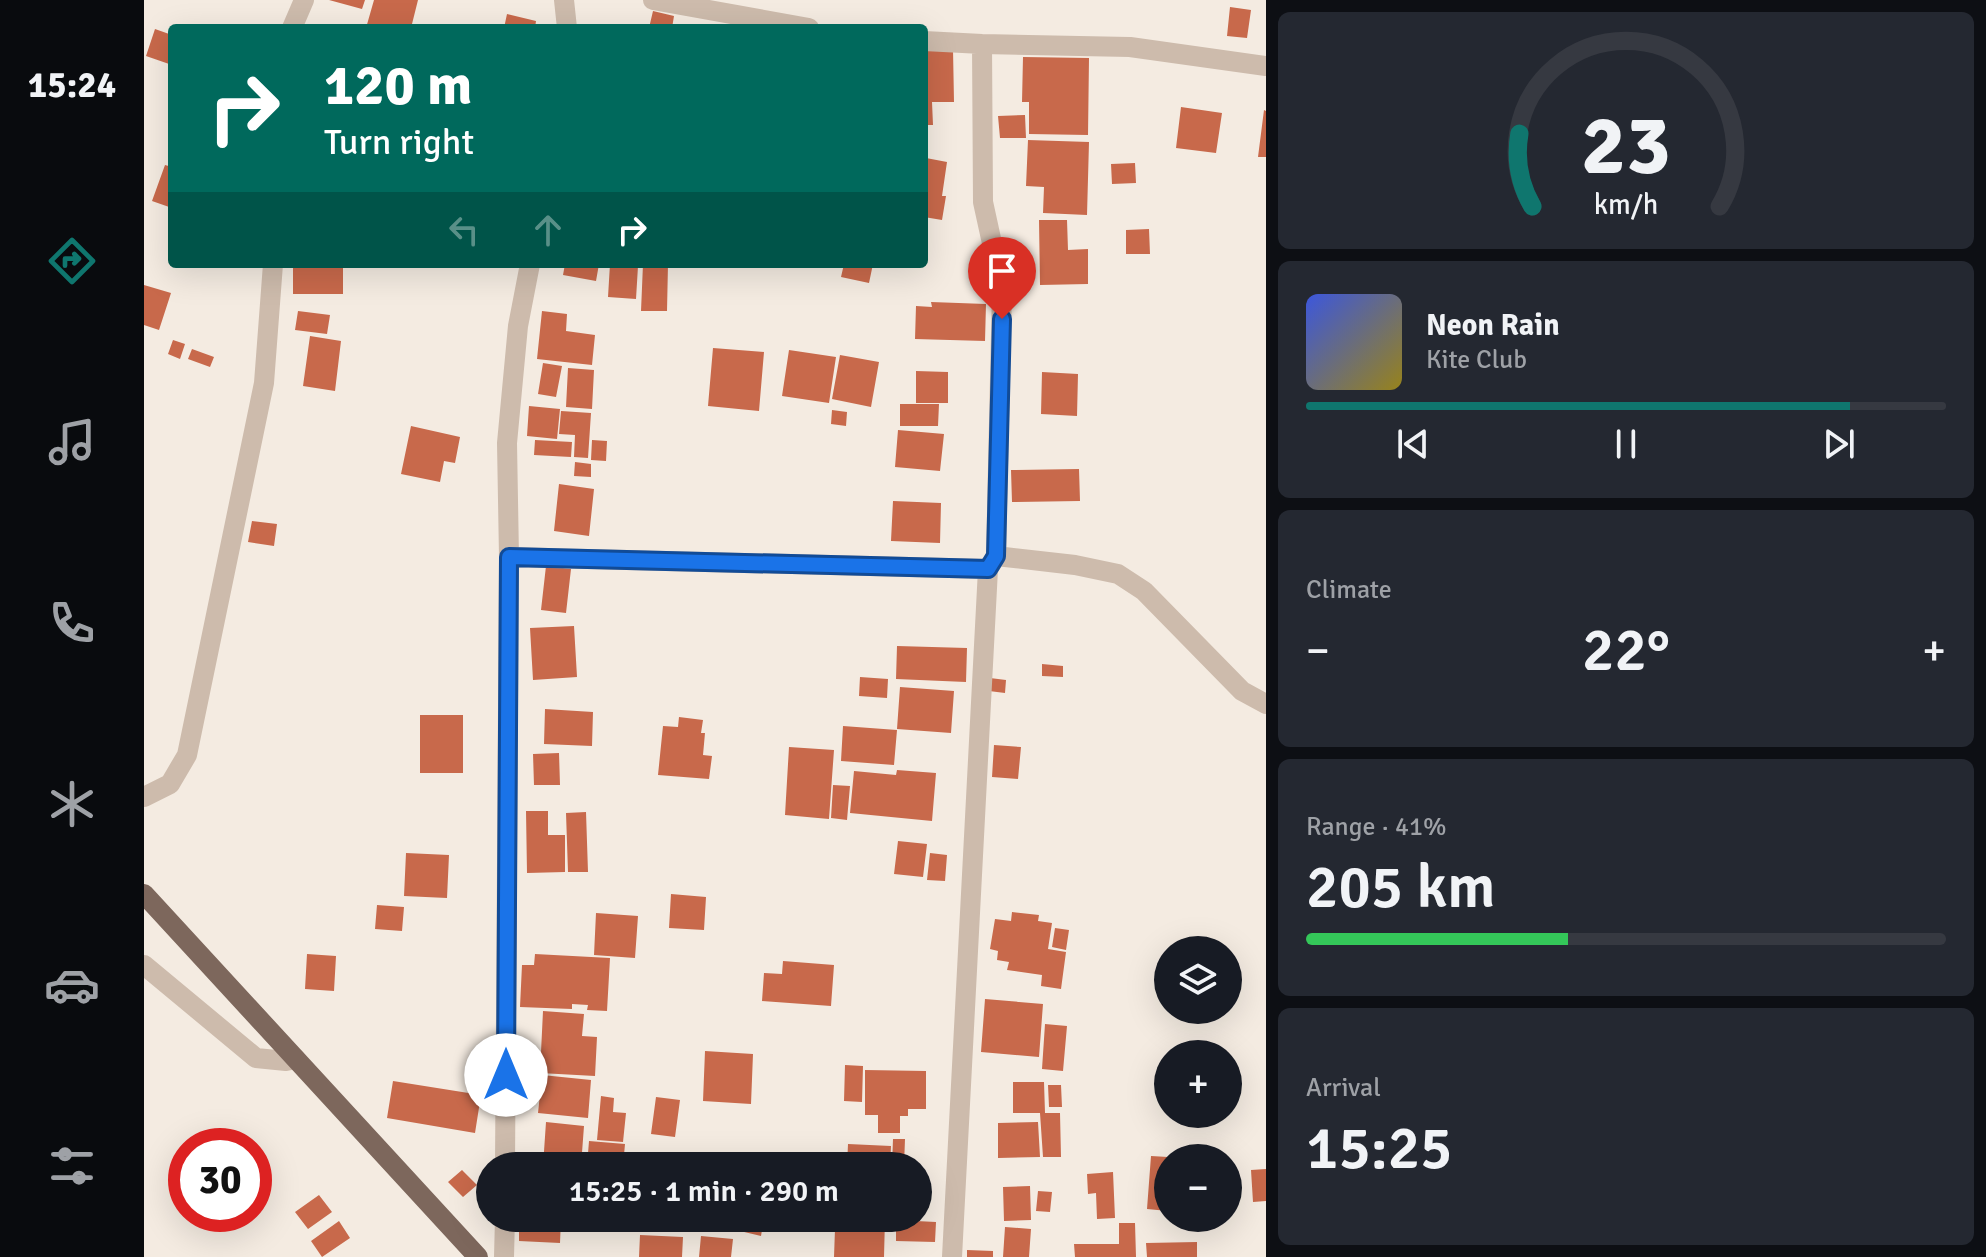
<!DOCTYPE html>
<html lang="en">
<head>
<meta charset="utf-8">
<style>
	:root { --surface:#171b24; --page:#242831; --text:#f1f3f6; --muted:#9ea1a6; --line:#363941; --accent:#0f766e }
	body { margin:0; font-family:Signika,sans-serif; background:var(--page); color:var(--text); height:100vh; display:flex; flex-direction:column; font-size:30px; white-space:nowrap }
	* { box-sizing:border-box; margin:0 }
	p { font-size:26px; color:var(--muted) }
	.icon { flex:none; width:44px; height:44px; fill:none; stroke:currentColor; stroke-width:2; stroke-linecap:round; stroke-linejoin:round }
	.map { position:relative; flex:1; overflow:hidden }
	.details { display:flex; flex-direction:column; gap:12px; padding:12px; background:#0d0f14; width:720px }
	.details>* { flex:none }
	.guide { position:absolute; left:24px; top:24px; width:760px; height:244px; border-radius:8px; box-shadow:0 8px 32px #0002; background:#00695c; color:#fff; overflow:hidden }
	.fabs { position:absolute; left:1010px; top:936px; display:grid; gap:16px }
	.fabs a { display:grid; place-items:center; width:88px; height:88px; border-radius:50%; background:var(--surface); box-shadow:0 8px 32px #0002; font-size:40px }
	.speed { position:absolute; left:24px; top:1128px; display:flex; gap:16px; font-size:40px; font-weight:700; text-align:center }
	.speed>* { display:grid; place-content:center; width:104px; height:104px; border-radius:50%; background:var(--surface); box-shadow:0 8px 32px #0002; line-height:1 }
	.speed .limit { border:12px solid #d22; background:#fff; color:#111 }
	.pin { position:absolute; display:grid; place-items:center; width:68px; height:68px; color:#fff; margin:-82px -34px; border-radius:50% 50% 50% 0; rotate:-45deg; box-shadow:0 0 8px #0007 }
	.pin .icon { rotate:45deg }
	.me { position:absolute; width:88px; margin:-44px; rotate:0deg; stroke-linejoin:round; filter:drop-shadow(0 0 6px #0008) }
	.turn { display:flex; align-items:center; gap:28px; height:168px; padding:0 24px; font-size:36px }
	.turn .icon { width:104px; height:104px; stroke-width:2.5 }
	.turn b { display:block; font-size:56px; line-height:68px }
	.lanes { display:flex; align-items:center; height:76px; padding:0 24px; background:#0003; justify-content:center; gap:40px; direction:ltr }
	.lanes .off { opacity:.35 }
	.big { font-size:60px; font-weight:600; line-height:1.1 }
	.details .tile { flex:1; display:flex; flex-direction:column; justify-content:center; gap:12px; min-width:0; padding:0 28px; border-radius:12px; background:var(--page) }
	.details .dial { align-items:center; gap:0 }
	.dial svg { height:208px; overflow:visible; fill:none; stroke:var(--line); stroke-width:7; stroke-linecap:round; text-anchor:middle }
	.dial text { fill:var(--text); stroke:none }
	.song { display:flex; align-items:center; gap:24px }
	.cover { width:96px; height:96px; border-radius:12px; background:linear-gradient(135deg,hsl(230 70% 55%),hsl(50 70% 35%)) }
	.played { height:8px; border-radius:4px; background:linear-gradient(90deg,var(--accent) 85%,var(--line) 85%) }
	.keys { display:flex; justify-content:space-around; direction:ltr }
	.heat { display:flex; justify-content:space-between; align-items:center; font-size:44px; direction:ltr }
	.charge { height:12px; border-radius:6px; background:linear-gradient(90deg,#34c759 41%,var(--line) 0) }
	.trip { position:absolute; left:332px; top:1152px; width:456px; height:80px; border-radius:40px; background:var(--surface); box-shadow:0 8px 32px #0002; font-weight:600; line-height:80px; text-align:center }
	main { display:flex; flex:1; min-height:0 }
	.menu { display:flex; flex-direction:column; width:144px; justify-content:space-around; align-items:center; background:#090b0e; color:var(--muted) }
	.menu .icon { width:56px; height:56px }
	.menu .selected { color:var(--accent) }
	.menu b { font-size:36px; color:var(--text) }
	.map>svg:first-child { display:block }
</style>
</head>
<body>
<main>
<nav class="menu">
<b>15:24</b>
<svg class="icon selected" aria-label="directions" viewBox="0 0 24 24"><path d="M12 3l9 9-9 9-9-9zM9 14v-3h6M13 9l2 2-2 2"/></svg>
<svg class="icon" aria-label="music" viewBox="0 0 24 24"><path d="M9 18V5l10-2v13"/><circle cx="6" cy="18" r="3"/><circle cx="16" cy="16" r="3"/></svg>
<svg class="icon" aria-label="phone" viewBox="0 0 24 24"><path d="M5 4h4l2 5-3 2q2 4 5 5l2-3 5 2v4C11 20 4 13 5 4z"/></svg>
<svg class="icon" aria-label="climate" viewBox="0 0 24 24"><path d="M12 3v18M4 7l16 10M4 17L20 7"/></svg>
<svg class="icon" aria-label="car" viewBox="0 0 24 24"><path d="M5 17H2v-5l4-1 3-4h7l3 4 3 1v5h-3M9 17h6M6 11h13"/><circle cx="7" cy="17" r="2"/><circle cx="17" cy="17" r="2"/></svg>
<svg class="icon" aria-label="filters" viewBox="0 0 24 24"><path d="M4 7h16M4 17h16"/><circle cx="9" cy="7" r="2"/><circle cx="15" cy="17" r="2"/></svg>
</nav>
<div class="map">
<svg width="1122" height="1257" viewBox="0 0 1122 1257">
	<rect width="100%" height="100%" fill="#f4ebe1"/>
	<path fill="#c8694b" d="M185,0H221L218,9Z
		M230,0H274L267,28H222Z
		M1086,7L1107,10L1103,38L1083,36Z
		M509,11L530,16L528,28H505Z
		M363,14L392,21L391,28H360Z
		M11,29L28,35V65L2,56Z
		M780,49H809L810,102H788L789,125H780Z
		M879,57L945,58L944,135L885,134V102H878Z
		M1037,107L1078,113L1072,153L1032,148Z
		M1120,110L1122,111V157H1114Z
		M881,115L882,138H856L854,116Z
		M884,140L945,142L943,215L899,213L900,187L882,186Z
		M782,158L803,162L798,196H802L798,220L780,217V164Z
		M991,163L992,183L968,184L967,164Z
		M21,165L28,167V208L8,201Z
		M895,220H923L924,250L944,249V284L896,285Z
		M1005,229L1006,254H982V230Z
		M149,264H199V294H149Z
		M421,264H455L452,281L419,275Z
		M466,264L494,266L492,299L464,297Z
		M499,264H524L523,311H497Z
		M700,264H729L725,283L697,277Z
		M0,285L27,293L15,330L0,325Z
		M787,302L842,304L841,341L771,339L772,306L788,307Z
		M154,311L186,315L183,334L151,330Z
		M398,311L423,314L422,331L451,335L448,365L393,359Z
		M166,336L197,341L191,391L159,386Z
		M29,340L41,344L36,359L24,354Z
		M569,348L620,352L615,411L564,406Z
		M48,349L70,357L66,367L44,359Z
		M645,350L692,357L685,403L638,396Z
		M696,355L735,362L727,407L688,399Z
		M399,363L418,366L412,397L394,394Z
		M424,368L450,370L448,409L422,407Z
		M772,371L804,372V403H772Z
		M898,372L934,374L933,416L897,414Z
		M756,404H795L794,426H756Z
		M385,406L416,409L413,439L383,436Z
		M688,410L703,412L702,426L687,424Z
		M417,411L447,413L444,458L430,457L431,435L415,434Z
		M267,426L316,437L311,463L300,461L296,482L257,474Z
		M754,430L800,434L796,471L751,467Z
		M391,440L428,442L427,457L390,455Z
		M448,440L463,441L462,461L447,460Z
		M431,462L447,464V477L430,476Z
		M935,469L936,501L868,502L867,470Z
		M415,484L450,489L445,536L410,531Z
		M749,501L797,503L796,543L747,541Z
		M108,521L133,524L130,546L104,542Z
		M402,566L427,569L422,613L397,610Z
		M430,626L433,677L389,680L386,628Z
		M753,646L823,648L822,682L752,679Z
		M898,664L919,666V677L898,676Z
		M716,677L744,679L743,698L715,696Z
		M846,678L862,680L861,693L845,691Z
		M756,687L810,691L807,733L753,729Z
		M401,709L449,712L448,746L400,744Z
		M276,715H319V773H276Z
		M535,717L559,720L557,733H561L559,755L568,756L565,779L514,775L519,726L534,727Z
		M699,726L753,730L750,765L697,761Z
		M850,745L877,747L874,779L848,777Z
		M645,747L690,750L685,819L641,815Z
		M415,753L416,785H390L389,754Z
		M753,770L792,773L788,821L706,813L710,771L752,775Z
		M689,785L706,786L703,820L687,818Z
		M382,811H404V835H421V872L383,873Z
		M442,812L444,872H424L422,813Z
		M754,841L783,844L779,877L750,874Z
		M262,853L305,855L303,898L260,896Z
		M786,853L803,855L801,881L783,880Z
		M527,894L562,897L560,930L525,928Z
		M233,905L260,907L258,931L231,929Z
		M868,912L895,915L894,921L908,923L904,949L922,952L917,989L897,986L898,975L863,970L865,962L853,960L854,951L846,949L851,919L867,921Z
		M452,913L494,916L491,958L450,955Z
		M911,928L925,930L922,950L908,947Z
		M163,954L192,956L190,991L161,989Z
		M391,954L466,958L463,1011L443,1010L444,1005L428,1004V1009L376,1007L378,965H390Z
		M639,961L690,965L687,1006L618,1001L620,973L638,974Z
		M841,999L899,1004L895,1057L837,1052Z
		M399,1011L440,1014L438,1036L453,1037L451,1076L396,1073Z
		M901,1024L923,1026L919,1071L898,1069Z
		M561,1051L609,1054L607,1104L559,1101Z
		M701,1065L719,1066L718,1102L700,1101Z
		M721,1070L782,1071V1109H764V1116H756V1133H734V1115H721Z
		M398,1075L447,1080L444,1118L394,1113Z
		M249,1081L337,1095L331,1133L243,1118Z
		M869,1082H900L901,1113H916L917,1157H899L896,1113H869Z
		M904,1085H917L918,1107H905Z
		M457,1096L470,1098L469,1112L482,1113L479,1142L453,1140Z
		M512,1097L536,1100L531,1137L507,1134Z
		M402,1122L440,1126L437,1166H399Z
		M894,1122L896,1157L854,1158V1123Z
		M749,1139H761L760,1166H748Z
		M445,1141L481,1144L479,1166H443Z
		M704,1144L747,1146L746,1166H703Z
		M1007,1156L1024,1157V1211L1003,1209Z
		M504,1158L544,1161V1166H503Z
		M1122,1169V1201L1109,1202L1107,1170Z
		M318,1170L333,1185L319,1197L304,1182Z
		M969,1172L971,1218L953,1219L952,1193L944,1194L943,1174Z
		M886,1186L887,1220L860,1221L859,1187Z
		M894,1191L908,1192L906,1212L892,1211Z
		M175,1195L188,1212L164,1229L151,1212Z
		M375,1218H417L416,1243L375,1241Z
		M573,1218H593L592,1230L572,1227Z
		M598,1218H620L617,1236L596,1231Z
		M710,1218H741L740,1257H690L691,1229H710Z
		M752,1220L792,1222L791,1242L752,1241Z
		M195,1221L206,1238L178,1257L167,1241Z
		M975,1223H991L992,1257H931L930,1244H975Z
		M861,1227L887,1229L885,1257H859Z
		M496,1235L539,1237L538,1257H495Z
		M557,1236L589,1239L587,1257H555Z
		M1053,1242V1257H1003L1002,1243Z
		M823,1250L849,1251V1257H823Z"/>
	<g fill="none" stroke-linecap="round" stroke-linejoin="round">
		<path stroke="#cdbbac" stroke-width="20" d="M420,0L423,28
			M509,0L665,28
			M148,28L160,0
			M780,41L838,44L986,47L1122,66
			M838,44L839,202L858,289L852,556L844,569
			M852,556L931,565L974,574L1000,591L1098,691L1122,704
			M365,557L844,569L808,1257
			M0,797L26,784L43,755L120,383L129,264
			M0,965L112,1058L142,1061L152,1059
			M361,1166L365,557L363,443L374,326L386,264
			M360,1257L361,1218"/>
		<path stroke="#7d675c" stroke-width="20" d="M0,894L334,1257"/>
	</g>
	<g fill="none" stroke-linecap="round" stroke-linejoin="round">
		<g stroke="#114b97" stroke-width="20">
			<path id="route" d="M362,1075L365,557L844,569L852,556L858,319"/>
		</g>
		<use href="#route" stroke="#1a73e8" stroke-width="14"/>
	</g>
</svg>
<div class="fabs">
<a><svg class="icon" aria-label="layers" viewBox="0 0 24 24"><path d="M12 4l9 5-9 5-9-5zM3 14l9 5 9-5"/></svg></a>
<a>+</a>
<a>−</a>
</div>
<div class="speed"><div class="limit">30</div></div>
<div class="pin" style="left:858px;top:319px;background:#d93025"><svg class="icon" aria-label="arrive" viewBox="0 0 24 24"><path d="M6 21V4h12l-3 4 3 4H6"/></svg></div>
<svg class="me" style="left:362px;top:1075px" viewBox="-20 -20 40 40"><circle r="19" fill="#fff"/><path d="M0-13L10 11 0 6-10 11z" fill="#1a73e8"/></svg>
<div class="trip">15:25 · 1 min · 290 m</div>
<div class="guide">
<div class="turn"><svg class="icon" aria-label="right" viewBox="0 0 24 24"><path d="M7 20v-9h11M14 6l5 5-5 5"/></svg><div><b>120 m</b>Turn right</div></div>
<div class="lanes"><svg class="icon off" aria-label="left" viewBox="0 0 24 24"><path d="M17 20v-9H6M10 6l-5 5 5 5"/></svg><svg class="icon off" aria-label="ahead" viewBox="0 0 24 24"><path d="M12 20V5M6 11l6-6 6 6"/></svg><svg class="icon" aria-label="right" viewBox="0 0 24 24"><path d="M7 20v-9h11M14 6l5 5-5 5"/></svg></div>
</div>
</div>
<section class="details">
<div class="tile dial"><svg viewBox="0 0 100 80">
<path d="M14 69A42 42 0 1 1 86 69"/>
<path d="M14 69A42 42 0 0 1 9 41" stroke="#0f766e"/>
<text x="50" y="56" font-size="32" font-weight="700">23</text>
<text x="50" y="72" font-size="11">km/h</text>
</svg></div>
<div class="tile">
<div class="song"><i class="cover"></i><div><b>Neon Rain</b><p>Kite Club</p></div></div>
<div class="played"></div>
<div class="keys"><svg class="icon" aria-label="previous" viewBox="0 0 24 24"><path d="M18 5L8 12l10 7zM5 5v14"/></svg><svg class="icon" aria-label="pause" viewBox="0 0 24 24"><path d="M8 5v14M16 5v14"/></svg><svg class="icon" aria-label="next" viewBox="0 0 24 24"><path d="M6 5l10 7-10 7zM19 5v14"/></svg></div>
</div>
<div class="tile"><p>Climate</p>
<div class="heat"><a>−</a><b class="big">22°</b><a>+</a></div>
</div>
<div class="tile"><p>Range · 41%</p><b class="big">205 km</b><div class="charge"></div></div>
<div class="tile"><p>Arrival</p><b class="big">15:25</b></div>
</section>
</main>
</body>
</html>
